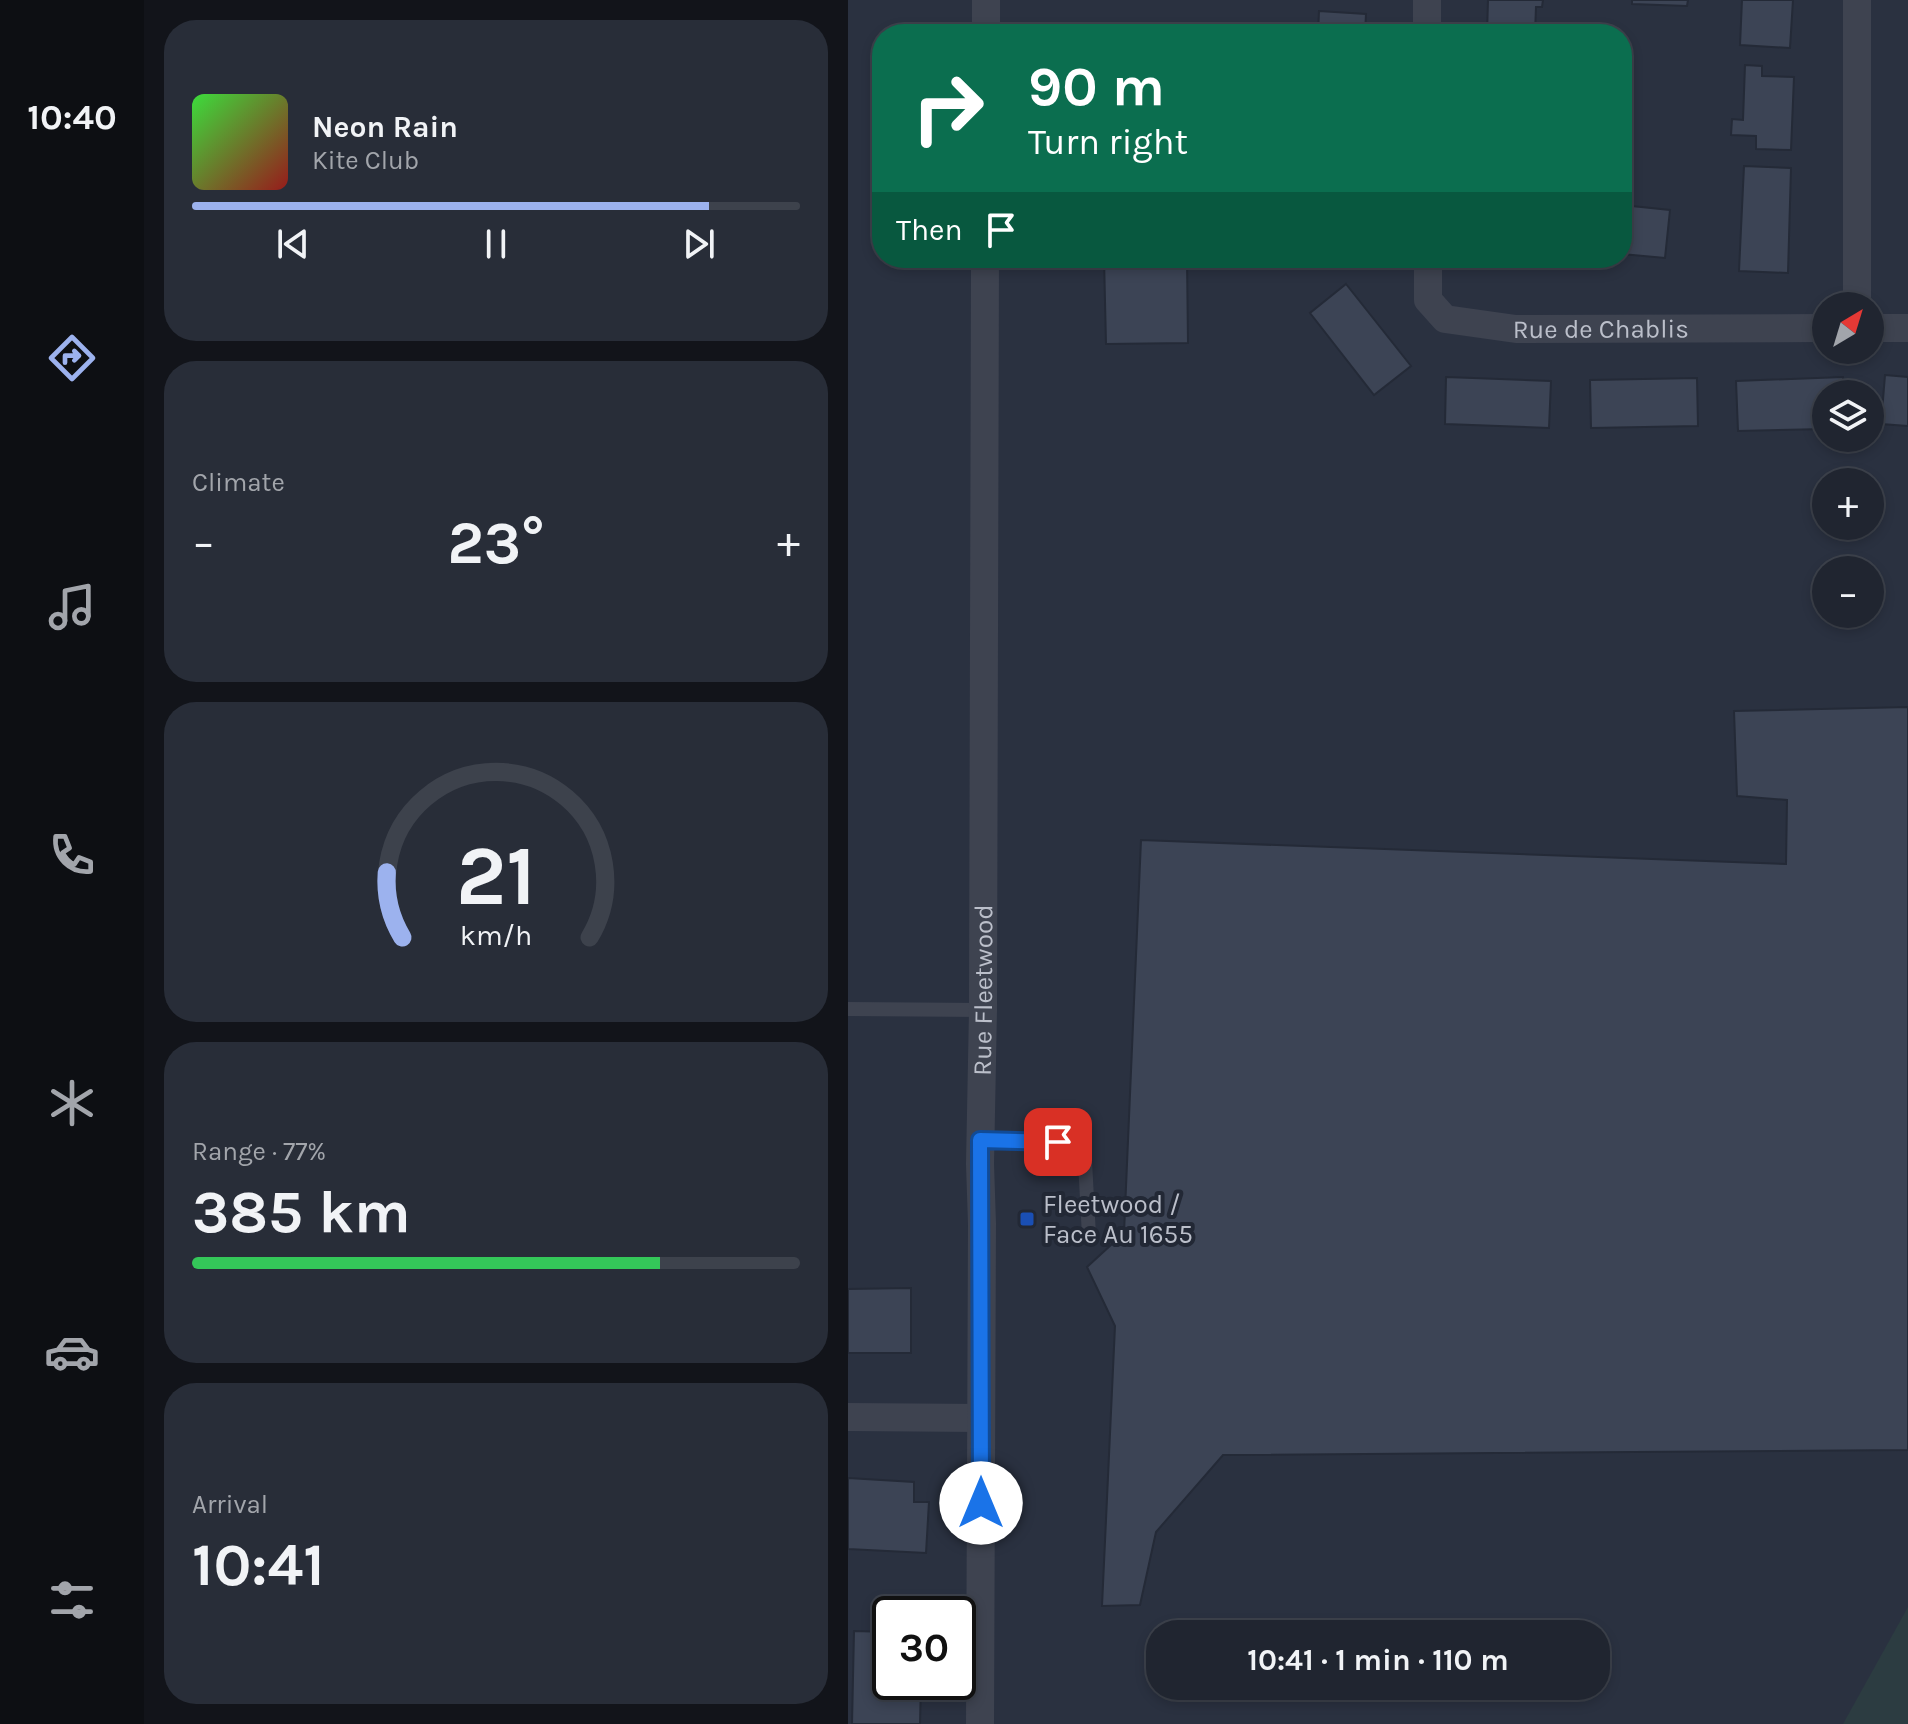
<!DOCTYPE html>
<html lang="en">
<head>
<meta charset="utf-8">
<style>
	:root { --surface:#202530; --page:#282d38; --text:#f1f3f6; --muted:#a2a5ab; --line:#3d424c; --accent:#9cb2ee }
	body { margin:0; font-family:Karla,sans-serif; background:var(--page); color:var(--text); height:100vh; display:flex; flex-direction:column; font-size:30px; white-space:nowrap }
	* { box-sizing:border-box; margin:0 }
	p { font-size:26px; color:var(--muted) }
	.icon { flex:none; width:44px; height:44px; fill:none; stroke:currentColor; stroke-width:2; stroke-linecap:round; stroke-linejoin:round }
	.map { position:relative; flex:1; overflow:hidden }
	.side { display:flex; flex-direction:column; gap:20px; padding:20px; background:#12141a; width:704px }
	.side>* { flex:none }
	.top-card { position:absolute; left:24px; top:24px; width:760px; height:244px; border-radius:32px; box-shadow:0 4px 12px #0003,0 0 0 2px var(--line); background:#0b6e4f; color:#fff; overflow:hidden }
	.needle { width:52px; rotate:38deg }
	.tools { position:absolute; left:964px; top:292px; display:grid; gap:16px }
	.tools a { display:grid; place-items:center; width:72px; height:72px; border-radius:50%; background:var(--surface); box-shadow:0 4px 12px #0003,0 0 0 2px var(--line); font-size:40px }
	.speed { position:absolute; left:24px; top:1596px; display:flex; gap:16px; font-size:40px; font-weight:700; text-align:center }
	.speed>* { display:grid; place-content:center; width:104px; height:104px; border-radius:50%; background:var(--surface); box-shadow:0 4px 12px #0003,0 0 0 2px var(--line); line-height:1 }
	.speed .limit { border:4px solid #111; border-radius:12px; background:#fff; color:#111 }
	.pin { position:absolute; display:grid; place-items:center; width:68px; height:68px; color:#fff; margin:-34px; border-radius:16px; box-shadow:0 4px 12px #0006 }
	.me { position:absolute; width:88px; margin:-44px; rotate:0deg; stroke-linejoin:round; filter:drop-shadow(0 0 6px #0008) }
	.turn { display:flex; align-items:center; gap:28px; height:168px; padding:0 24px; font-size:36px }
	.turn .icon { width:104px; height:104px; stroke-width:2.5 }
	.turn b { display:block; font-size:56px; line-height:68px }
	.then { display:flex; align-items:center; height:76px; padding:0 24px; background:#0003; gap:16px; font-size:30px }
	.big { font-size:60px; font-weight:700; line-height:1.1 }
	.side .widget { flex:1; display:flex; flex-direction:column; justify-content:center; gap:12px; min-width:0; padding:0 28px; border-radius:32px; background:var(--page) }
	.side .dial { align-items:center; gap:0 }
	.dial svg { height:208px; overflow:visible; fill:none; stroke:var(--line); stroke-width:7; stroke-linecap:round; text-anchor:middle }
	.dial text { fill:var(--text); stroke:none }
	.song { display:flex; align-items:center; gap:24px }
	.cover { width:96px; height:96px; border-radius:12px; background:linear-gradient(135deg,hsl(120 70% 55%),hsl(0 70% 35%)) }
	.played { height:8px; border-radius:4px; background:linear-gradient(90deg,var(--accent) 85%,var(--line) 85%) }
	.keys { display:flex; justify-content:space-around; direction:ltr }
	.heat { display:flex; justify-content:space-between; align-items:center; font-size:44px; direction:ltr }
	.charge { height:12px; border-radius:6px; background:linear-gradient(90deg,#34c759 77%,var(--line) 0) }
	.trip { position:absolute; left:298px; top:1620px; width:464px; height:80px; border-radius:32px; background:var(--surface); box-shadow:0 4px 12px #0003,0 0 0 2px var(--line); font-weight:700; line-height:80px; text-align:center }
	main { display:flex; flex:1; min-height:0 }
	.dock { display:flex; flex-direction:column; width:144px; justify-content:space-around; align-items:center; background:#0d0f13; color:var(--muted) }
	.dock .icon { width:56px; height:56px }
	.dock .active { color:var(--accent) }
	.dock b { font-size:36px; color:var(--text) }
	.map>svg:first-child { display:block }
</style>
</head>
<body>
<main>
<nav class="dock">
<b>10:40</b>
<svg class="icon active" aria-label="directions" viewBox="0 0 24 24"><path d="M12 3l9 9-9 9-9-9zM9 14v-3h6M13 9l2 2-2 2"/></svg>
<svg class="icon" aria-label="music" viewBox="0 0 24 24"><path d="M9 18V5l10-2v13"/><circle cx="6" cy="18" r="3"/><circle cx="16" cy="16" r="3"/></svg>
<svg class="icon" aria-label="phone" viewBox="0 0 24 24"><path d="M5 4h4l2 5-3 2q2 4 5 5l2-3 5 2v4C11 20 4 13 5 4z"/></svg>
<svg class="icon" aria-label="climate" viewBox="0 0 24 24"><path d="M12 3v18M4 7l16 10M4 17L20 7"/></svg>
<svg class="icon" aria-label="car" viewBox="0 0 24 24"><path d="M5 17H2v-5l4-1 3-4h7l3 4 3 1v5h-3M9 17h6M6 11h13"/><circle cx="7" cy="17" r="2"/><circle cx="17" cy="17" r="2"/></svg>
<svg class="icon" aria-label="filters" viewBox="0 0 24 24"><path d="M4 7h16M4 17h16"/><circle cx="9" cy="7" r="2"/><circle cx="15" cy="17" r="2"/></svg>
</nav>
<section class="side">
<div class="widget">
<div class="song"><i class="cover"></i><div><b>Neon Rain</b><p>Kite Club</p></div></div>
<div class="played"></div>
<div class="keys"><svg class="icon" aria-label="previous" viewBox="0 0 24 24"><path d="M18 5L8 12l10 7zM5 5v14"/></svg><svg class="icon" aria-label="pause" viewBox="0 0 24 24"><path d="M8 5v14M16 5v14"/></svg><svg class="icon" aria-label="next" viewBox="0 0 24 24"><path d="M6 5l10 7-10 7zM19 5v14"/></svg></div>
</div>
<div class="widget"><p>Climate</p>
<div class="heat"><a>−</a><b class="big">23°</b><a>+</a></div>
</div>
<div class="widget dial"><svg viewBox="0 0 100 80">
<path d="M14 69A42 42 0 1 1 86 69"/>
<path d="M14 69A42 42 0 0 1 8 44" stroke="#9cb2ee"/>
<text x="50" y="56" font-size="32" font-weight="700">21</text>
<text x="50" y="72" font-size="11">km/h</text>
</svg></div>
<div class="widget"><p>Range · 77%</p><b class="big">385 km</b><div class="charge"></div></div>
<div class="widget"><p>Arrival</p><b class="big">10:41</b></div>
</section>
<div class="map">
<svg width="1060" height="1724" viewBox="0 0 1060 1724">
	<rect width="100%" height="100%" fill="#2a3140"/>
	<path fill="#2c3c41" d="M1060,1607V1724H995Z"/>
	<path fill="#3c4455" stroke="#242a37" stroke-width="2" d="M640,0H695L694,7H688L687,34H639Z
		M784,0H840L839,6L784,4Z
		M894,0H945L942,48L892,45Z
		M471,11L518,14L517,34H470Z
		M897,65L914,66V76L946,77L943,150L908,149V136L883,135L884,119L895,120Z
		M896,166L943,168L940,273L891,271Z
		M774,205L822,210L817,258L774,254Z
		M256,258H339L340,343L258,344Z
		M498,284L563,366L526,395L462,313Z
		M1037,375L1060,377V426L1033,424Z
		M598,377L703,381L701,428L597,424Z
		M995,377V394H978V429L890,431L888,381Z
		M849,378L850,426L743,428L742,380Z
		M1060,707V1450L375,1455L308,1532L292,1605L254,1606L267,1326L239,1267L276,1233L293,840L938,864L939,800L889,796L886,711Z
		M63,1288V1353H0V1289Z
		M0,1478L66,1482V1502H81L78,1553L0,1549Z
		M6,1631L42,1632V1682H73L72,1724H4Z"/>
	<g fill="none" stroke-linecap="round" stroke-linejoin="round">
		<path stroke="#3e4350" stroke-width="14" d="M0,1009L135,1010
			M132,1140L236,1143L241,1236"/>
		<g stroke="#3e4350" stroke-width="28">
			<path d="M579,0V34"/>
			<path d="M1009,0V306"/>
			<path d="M138,34V0"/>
			<path id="s1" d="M580,258V300L597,319L668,329L978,328"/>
			<path d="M1022,328H1060"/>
			<path d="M0,1417L133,1418"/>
			<path id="s2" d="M132,1724L134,1224L132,1164L135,1010L137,258"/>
		</g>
	</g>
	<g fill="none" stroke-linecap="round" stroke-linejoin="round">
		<g stroke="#114b97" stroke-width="20">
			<path id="route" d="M133,1503L132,1140L210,1142"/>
		</g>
		<use href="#route" stroke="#1a73e8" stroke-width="14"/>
	</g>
	<rect fill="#1a4fb4" stroke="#222835" stroke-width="3" x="171" y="1211" width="16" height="16" rx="4"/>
	<g text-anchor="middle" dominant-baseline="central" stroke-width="8" stroke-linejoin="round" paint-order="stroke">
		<g font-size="26" fill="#bbbfca" stroke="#222835">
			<text stroke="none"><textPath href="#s1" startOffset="224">Rue de Chablis</textPath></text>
			<text stroke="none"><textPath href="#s2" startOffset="734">Rue Fleetwood</textPath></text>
		</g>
		<g font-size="26" fill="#bbbfca" stroke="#222835" text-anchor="start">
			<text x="195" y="1204">Fleetwood /<tspan x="195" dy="30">Face Au 1655</tspan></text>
		</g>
	</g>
</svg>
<div class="tools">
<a><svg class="needle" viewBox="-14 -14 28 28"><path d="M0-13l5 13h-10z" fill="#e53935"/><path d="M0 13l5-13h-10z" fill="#a2a5ab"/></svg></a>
<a><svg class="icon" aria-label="layers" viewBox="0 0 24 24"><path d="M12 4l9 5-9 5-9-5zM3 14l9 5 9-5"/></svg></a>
<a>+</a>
<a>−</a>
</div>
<div class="speed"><div class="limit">30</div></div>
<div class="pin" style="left:210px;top:1142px;background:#d93025"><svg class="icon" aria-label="arrive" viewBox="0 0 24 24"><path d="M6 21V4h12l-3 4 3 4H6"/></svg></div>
<svg class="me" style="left:133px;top:1503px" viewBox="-20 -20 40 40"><circle r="19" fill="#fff"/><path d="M0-13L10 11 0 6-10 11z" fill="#1a73e8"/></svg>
<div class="trip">10:41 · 1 min · 110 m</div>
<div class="top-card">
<div class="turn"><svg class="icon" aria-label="right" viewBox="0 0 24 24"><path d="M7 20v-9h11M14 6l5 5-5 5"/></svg><div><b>90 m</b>Turn right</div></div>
<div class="then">Then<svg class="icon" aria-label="arrive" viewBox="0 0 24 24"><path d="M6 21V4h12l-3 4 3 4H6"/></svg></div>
</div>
</div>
</main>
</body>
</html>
